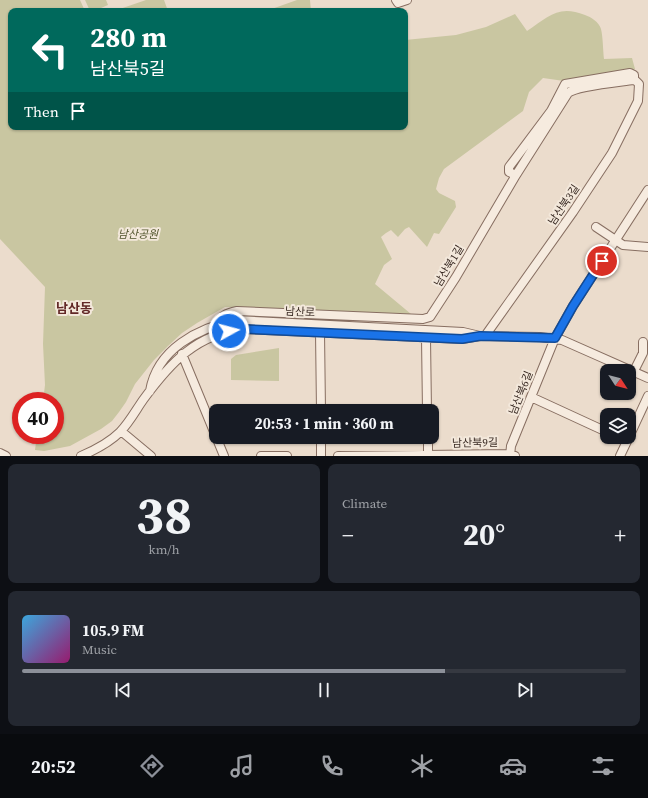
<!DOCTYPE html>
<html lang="en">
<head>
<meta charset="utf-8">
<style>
	:root { --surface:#171b24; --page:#242831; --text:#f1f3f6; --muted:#9ea1a6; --line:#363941; --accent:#8c9099 }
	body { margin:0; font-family:"Source Serif 4","Noto Sans KR",serif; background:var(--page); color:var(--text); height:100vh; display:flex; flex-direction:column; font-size:15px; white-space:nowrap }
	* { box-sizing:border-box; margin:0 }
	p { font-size:13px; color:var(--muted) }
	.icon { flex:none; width:22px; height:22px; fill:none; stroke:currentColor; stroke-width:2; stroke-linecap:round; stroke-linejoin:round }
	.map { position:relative; height:456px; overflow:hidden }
	.drawer { display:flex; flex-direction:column; gap:8px; padding:8px; background:#0d0f14; flex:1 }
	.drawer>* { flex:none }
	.hud { position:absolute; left:8px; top:8px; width:400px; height:122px; border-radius:8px; box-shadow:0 1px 3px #0004; background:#00695c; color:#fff; overflow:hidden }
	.needle { width:26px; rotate:126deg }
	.fabs { position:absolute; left:600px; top:364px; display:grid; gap:8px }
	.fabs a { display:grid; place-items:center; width:36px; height:36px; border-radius:8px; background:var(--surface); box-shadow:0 1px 3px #0004; font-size:20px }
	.speed { position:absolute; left:12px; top:392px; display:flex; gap:8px; font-size:20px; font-weight:700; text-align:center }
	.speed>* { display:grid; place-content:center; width:52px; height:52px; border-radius:50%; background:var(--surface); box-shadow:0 1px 3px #0004; line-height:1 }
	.speed .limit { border:6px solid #d22; background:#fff; color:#111 }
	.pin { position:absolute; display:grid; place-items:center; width:34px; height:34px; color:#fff; margin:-17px; border:2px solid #fff; border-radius:50%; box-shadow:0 1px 4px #0007 }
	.me { position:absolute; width:44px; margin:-22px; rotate:83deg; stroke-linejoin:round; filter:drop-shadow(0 0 3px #0008) }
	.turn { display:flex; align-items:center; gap:14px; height:84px; padding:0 16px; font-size:18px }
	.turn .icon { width:52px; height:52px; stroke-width:2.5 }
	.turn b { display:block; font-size:28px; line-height:34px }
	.then { display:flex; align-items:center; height:38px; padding:0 16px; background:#0003; gap:8px; font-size:15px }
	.big { font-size:30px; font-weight:700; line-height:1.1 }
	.drawer .card { flex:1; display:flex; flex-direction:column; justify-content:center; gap:6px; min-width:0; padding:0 14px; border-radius:8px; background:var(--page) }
	.drawer .dial { align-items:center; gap:0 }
	.dial b { font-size:52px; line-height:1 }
	.song { display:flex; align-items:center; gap:12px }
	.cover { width:48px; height:48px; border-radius:6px; background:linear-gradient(135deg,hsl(200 70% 55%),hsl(320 70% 35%)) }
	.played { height:4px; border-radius:2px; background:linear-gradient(90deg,var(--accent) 70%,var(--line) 70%) }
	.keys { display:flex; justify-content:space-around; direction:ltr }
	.heat { display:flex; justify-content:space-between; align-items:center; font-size:22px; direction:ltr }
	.drawer .tiles { flex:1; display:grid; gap:8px; grid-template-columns:1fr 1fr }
	.card:last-child { grid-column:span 2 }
	.trip { position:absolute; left:209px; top:404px; width:230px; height:40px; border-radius:8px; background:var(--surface); box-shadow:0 1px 3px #0004; font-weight:700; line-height:40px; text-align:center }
	.menu { display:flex; height:64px; justify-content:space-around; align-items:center; background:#090b0e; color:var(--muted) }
	.menu .icon { width:28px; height:28px }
	.menu .current { color:var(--accent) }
	.menu b { font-size:18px; color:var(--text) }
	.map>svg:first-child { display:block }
</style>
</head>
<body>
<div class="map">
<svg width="648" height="456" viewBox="0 0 648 456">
	<rect width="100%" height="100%" fill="#ebdccc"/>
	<path fill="#c9c6a1" d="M0,0H80L85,11H11V127H405V40L456,35L486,27L515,14L527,31C548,17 558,4 585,15C591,17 599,22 601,29C603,37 603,51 604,59L632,58L635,69L564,81L543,78L529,92L523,111L444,169L439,178L436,189L439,193L455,201L456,207L439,234L434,233L427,247L409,227L405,229L398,237L391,230L386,233L381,237L392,259L384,265L375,284L411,314L225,307L197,323L182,333L168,346L154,360L135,384L126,402L119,412L112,421L101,429L70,446L44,451L35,450L37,435H55V401H43L45,385L43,344L45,287L0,239Z
		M85,0H106L108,5L94,11H90Z
		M146,0H164L168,11H114Z
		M297,0H310L311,11H266Z
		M279,348V381L231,380V359L236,355Z"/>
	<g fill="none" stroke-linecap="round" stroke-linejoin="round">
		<g stroke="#876e61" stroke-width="10">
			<path id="minor" d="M396,0L398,3L407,0
				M516,175L509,172V167L551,111L565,84L630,73L634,75V80
				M596,227L623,245L648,247
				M215,326C220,316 227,313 237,311L423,319L430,317L456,277L516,175L568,93C576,86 620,82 633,80L636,81L639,84L638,101L612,153L573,212L485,336
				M320,332L321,411
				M481,336L540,337L562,340L648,378
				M426,338L427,411
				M182,354L224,456
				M634,371L643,353V342
				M531,397L607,432
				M121,431L151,456
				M321,437V456
				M428,437V455
				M617,437L627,441
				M629,437L648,396
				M0,453L6,456
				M81,456C95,450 109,443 120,432C129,423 136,410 143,400C170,363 197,333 245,329L462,339L480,336L463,332L236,320C198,328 157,349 150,391
				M261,456H287
				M338,456L510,454L515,456
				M510,456L511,446L555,338L573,306L648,190
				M620,456L629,437"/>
		</g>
		<use href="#minor" stroke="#f6ebdf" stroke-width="8"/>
	</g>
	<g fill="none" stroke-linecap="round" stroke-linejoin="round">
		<g stroke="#114b97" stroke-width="10">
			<path id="route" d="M229,331L245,329L462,339L480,336L555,338L573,306L602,261"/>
		</g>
		<use href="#route" stroke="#1a73e8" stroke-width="7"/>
	</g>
	<g text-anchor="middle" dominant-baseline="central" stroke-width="4" stroke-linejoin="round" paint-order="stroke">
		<g font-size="11" fill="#392a23" stroke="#f3e8db">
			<text transform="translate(564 205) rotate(-56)">남산북3길</text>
			<text transform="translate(449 266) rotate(-59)">남산북1길</text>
			<text transform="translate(300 312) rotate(3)">남산로</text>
			<text transform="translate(521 393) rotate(-68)">남산북6길</text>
			<text transform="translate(475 443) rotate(-1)">남산북9길</text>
		</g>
		<g font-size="11" font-style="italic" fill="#51542c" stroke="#f3e8db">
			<text x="138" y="234">남산공원</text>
		</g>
		<g font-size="13" font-weight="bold" fill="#622827" stroke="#f3e8db">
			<text x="74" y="308">남산동</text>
		</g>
	</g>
</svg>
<div class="fabs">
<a><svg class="needle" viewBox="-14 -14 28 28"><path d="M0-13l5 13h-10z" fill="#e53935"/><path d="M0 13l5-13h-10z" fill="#9ea1a6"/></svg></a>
<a><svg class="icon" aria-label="layers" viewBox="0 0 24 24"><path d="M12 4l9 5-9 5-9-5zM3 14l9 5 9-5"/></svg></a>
</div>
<div class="speed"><div class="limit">40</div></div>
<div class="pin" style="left:602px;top:261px;background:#d93025"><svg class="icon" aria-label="arrive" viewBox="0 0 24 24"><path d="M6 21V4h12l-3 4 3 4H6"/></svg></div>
<svg class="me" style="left:229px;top:331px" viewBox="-20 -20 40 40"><circle r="17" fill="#1a73e8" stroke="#fff" stroke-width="3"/><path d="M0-11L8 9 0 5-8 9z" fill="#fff"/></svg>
<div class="trip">20:53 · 1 min · 360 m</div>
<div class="hud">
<div class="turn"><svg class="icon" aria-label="left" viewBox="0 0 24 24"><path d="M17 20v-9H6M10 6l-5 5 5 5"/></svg><div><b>280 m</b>남산북5길</div></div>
<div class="then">Then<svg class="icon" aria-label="arrive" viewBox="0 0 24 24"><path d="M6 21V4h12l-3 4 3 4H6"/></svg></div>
</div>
</div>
<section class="drawer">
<div class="tiles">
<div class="card dial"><b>38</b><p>km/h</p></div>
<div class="card"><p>Climate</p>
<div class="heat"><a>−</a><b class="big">20°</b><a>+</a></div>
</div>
<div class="card">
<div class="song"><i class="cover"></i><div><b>105.9 FM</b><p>Music</p></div></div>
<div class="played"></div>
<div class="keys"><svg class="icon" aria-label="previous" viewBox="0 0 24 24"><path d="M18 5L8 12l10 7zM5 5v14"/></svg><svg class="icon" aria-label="pause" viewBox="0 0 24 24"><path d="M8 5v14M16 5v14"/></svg><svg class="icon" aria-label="next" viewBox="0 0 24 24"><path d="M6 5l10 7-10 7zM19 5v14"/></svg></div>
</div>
</div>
</section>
<nav class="menu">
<b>20:52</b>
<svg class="icon current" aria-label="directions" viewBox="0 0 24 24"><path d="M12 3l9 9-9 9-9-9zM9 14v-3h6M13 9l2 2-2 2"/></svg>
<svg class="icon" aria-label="music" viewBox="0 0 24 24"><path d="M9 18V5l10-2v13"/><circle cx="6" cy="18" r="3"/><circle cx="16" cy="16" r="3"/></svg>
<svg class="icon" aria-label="phone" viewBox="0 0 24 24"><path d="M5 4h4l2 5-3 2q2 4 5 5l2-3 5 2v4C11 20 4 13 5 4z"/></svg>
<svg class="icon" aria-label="climate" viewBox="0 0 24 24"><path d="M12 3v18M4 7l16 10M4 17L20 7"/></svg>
<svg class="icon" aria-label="car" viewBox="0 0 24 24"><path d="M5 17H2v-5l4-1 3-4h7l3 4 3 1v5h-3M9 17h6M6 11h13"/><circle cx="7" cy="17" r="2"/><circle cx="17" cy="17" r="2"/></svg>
<svg class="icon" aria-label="filters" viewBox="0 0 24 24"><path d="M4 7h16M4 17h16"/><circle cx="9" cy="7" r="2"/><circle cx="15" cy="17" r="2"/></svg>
</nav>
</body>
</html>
